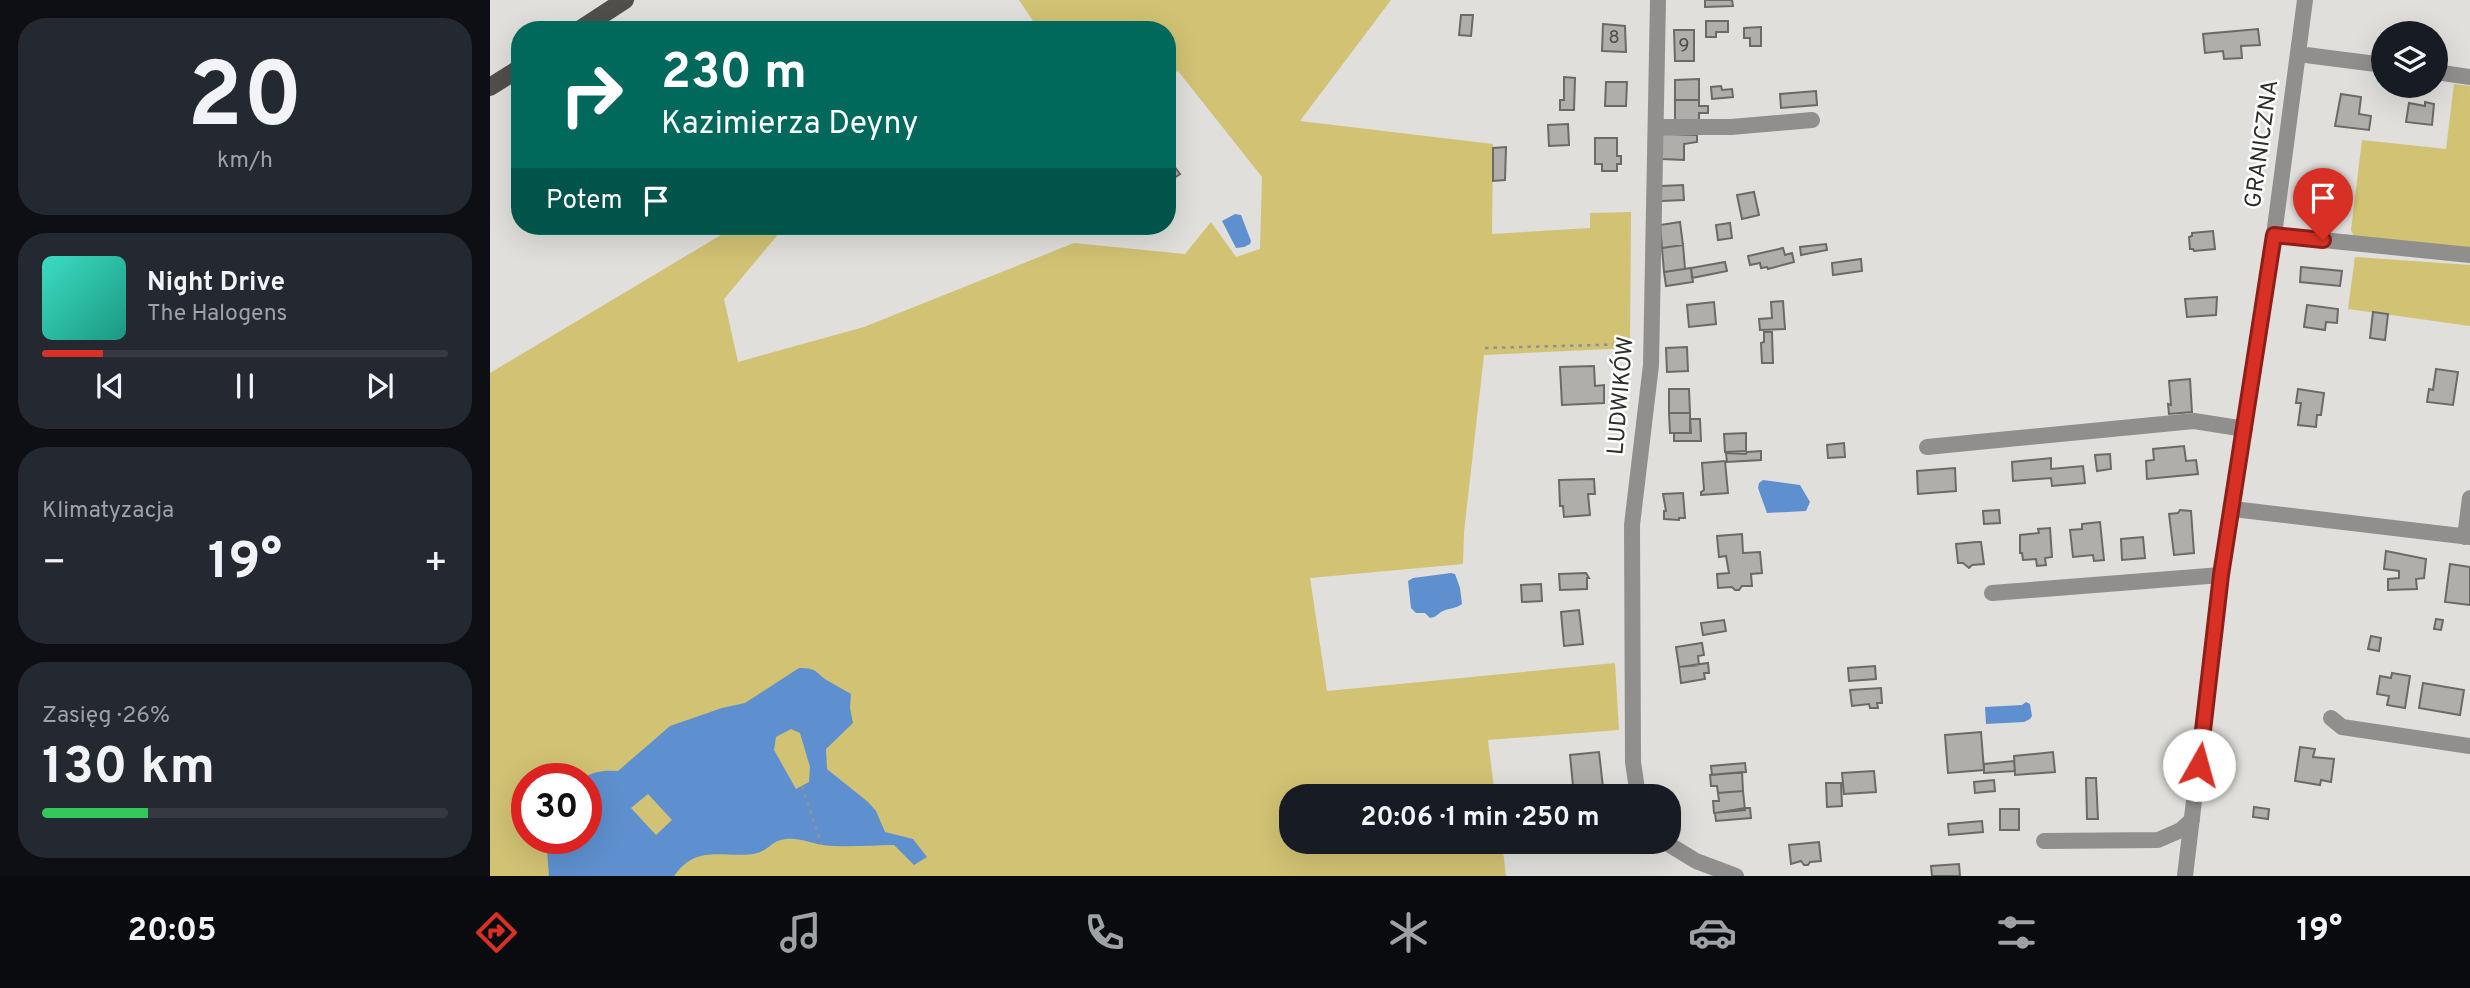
<!DOCTYPE html>
<html lang="pl">
<head>
<meta charset="utf-8">
<style>
	:root { --surface:#171b24; --page:#242831; --text:#f1f3f6; --muted:#9ea1a6; --line:#363941; --accent:#d93025 }
	body { margin:0; font-family:Overpass,sans-serif; background:var(--page); color:var(--text); height:100vh; display:flex; flex-direction:column; font-size:26px; white-space:nowrap }
	* { box-sizing:border-box; margin:0 }
	p { font-size:23px; color:var(--muted) }
	.icon { flex:none; width:38px; height:38px; fill:none; stroke:currentColor; stroke-width:2; stroke-linecap:round; stroke-linejoin:round }
	.map { position:relative; flex:1; overflow:hidden }
	.panel { display:flex; flex-direction:column; gap:18px; padding:18px; background:#0d0f14; width:490px }
	.panel>* { flex:none }
	.top-card { position:absolute; left:21px; top:21px; width:665px; height:214px; border-radius:28px; box-shadow:0 7px 28px #0002; background:#00695c; color:#fff; overflow:hidden }
	.buttons { position:absolute; left:1881px; top:21px; display:grid; gap:14px }
	.buttons a { display:grid; place-items:center; width:77px; height:77px; border-radius:50%; background:var(--surface); box-shadow:0 7px 28px #0002; font-size:35px }
	.speed { position:absolute; left:21px; top:763px; display:flex; gap:14px; font-size:35px; font-weight:700; text-align:center }
	.speed>* { display:grid; place-content:center; width:91px; height:91px; border-radius:50%; background:var(--surface); box-shadow:0 7px 28px #0002; line-height:1 }
	.speed .limit { border:10px solid #d22; background:#fff; color:#111 }
	.pin { position:absolute; display:grid; place-items:center; width:60px; height:60px; color:#fff; margin:-72px -30px; border-radius:50% 50% 50% 0; rotate:-45deg; box-shadow:0 0 7px #0007 }
	.pin .icon { rotate:45deg }
	.me { position:absolute; width:77px; margin:-38px; rotate:7deg; stroke-linejoin:round; filter:drop-shadow(0 0 5px #0008) }
	.turn { display:flex; align-items:center; gap:24px; height:147px; padding:0 35px; font-size:32px }
	.turn .icon { width:91px; height:91px; stroke-width:2.5 }
	.turn b { display:block; font-size:49px; line-height:60px }
	.then { display:flex; align-items:center; height:66px; padding:0 35px; background:#0003; gap:14px; font-size:26px }
	.big { font-size:52px; font-weight:700; line-height:1.1 }
	.panel .card { flex:1; display:flex; flex-direction:column; justify-content:center; gap:10px; min-width:0; padding:0 24px; border-radius:28px; background:var(--page) }
	.panel .dial { align-items:center; gap:0 }
	.dial b { font-size:91px; line-height:1 }
	.song { display:flex; align-items:center; gap:21px }
	.cover { width:84px; height:84px; border-radius:10px; background:linear-gradient(135deg,hsl(170 70% 55%),hsl(170 70% 35%)) }
	.played { height:7px; border-radius:4px; background:linear-gradient(90deg,var(--accent) 15%,var(--line) 15%) }
	.keys { display:flex; justify-content:space-around; direction:ltr }
	.heat { display:flex; justify-content:space-between; align-items:center; font-size:38px; direction:ltr }
	.charge { height:10px; border-radius:5px; background:linear-gradient(90deg,#34c759 26%,var(--line) 0) }
	.trip { position:absolute; left:789px; top:784px; width:402px; height:70px; border-radius:28px; background:var(--surface); box-shadow:0 7px 28px #0002; font-weight:700; line-height:70px; text-align:center }
	.tabs { display:flex; height:112px; justify-content:space-around; align-items:center; background:#090b0e; color:var(--muted) }
	.tabs .icon { width:49px; height:49px }
	.tabs .active { color:var(--accent) }
	.tabs b { font-size:32px; color:var(--text) }
	main { display:flex; flex:1; min-height:0 }
	.map>svg:first-child { display:block }
</style>
</head>
<body>
<main>
<section class="panel">
<div class="card dial"><b>20</b><p>km/h</p></div>
<div class="card">
<div class="song"><i class="cover"></i><div><b>Night Drive</b><p>The Halogens</p></div></div>
<div class="played"></div>
<div class="keys"><svg class="icon" aria-label="previous" viewBox="0 0 24 24"><path d="M18 5L8 12l10 7zM5 5v14"/></svg><svg class="icon" aria-label="pause" viewBox="0 0 24 24"><path d="M8 5v14M16 5v14"/></svg><svg class="icon" aria-label="next" viewBox="0 0 24 24"><path d="M6 5l10 7-10 7zM19 5v14"/></svg></div>
</div>
<div class="card"><p>Klimatyzacja</p>
<div class="heat"><a>−</a><b class="big">19°</b><a>+</a></div>
</div>
<div class="card"><p>Zasięg · 26%</p><b class="big">130 km</b><div class="charge"></div></div>
</section>
<div class="map">
<svg width="1980" height="876" viewBox="0 0 1980 876">
	<rect width="100%" height="100%" fill="#e0dfdb"/>
	<path fill="#d1c274" fill-rule="evenodd" d="M529,0H901L810,121L1003,144L1002,234L1100,228V213L1141,212L1140,348L994,355L974,532L973,564L820,578L837,691L1125,663L1129,730L998,740L1005,796H802V842H1012L1016,876H0V373L246,226H295L234,299L248,362L374,327L584,243L695,254L721,222L746,257L770,249L772,177L688,71L677,78V30H549ZM37,779H96V838H37Z
		M1964,84L1980,86V249L1864,237L1861,230L1872,140L1956,149Z
		M1865,257L1980,265V326L1858,309Z"/>
	<path fill="#5e90cf" fill-rule="evenodd" d="M745,214L751,215L761,241L760,244L754,247L746,248L732,221Z
		M1273,480L1310,485L1320,502L1316,511L1277,513L1268,488L1269,483Z
		M961,573L965,574L970,588L972,604C966,609 959,608 953,611C947,614 947,617 940,618L935,613H926L921,608L918,581L923,578Z
		M309,668C330,668 325,674 340,682C347,686 354,690 361,694L360,708L363,723L336,749L337,769L378,802L386,811L395,832L423,839L437,857L424,865L404,845C380,845 357,848 333,845C318,843 307,836 291,840C281,842 277,852 263,854C231,858 207,844 184,876H59L56,838H96V779H92C104,771 114,770 128,771L180,726L232,708L255,703ZM301,729L310,733L320,767L319,782L306,789L284,750L286,737ZM158,794L182,820L166,835L141,808Z
		M1536,702L1540,704L1542,716L1540,719L1534,722L1496,724L1495,707L1532,705Z"/>
	<path fill="#afaeaa" stroke="#6a6a66" stroke-width="2" d="M1215,0H1242L1243,6L1215,7Z
		M971,15H983L981,36L969,35Z
		M1216,21H1238V32H1226V37H1216Z
		M1113,24L1135,26L1136,52L1112,51Z
		M1271,27V46H1260V38H1254V28Z
		M1768,29L1770,45L1751,46L1752,58L1734,59L1733,51L1715,53L1713,34Z
		M1184,30H1204V61H1185Z
		M1074,77L1085,78L1084,110H1070V100H1074Z
		M1209,79V100H1185V80Z
		M1116,82H1137L1136,106H1115Z
		M1231,86L1232,90L1242,89L1243,97L1222,99L1221,87Z
		M1326,91L1327,105L1291,108L1290,94Z
		M1851,94L1871,97L1869,114L1881,116L1879,130L1845,126Z
		M1185,100H1209V106H1218V113H1209V121H1185Z
		M1935,102L1944,104L1942,125L1916,122L1919,103L1935,106Z
		M1078,124L1079,145L1059,146L1058,125Z
		M1172,134L1207,135V142L1194,144V160L1172,159Z
		M1105,138H1127V156H1131V164H1127V171H1112V164H1105Z
		M1016,147L1015,180L1003,181V148Z
		M684,166L690,174L677,183V171Z
		M1193,185L1194,200L1171,201V186Z
		M1849,188L1859,189L1856,214L1831,209L1833,189L1849,191Z
		M1264,192L1269,215L1252,219L1247,195Z
		M1190,222L1193,245L1172,248L1170,225Z
		M1240,223L1242,238L1228,240L1226,225Z
		M1723,231L1725,249L1704,251L1703,249H1700L1699,237L1702,236V233Z
		M1336,244L1337,250L1311,255L1310,247Z
		M1193,245L1195,269L1174,272L1172,248Z
		M1293,248L1295,255L1302,253L1304,262L1278,269L1277,267L1271,268L1270,263L1260,265L1258,256Z
		M1371,259L1372,271L1343,275L1342,263Z
		M1235,262L1237,271L1202,278L1201,268Z
		M1811,267L1852,271L1850,286L1810,282Z
		M1201,268L1203,282L1176,286L1174,272Z
		M1727,297L1726,315L1697,317L1695,299Z
		M1293,301L1295,329L1270,330L1269,319L1282,318L1281,302Z
		M1224,302L1226,324L1199,327L1197,305Z
		M1817,305L1848,309L1847,323L1836,322L1835,330L1814,327Z
		M1883,312L1898,314L1895,340L1880,338Z
		M1274,332H1282L1283,363H1272L1271,343L1274,342Z
		M1197,347L1198,371L1177,372L1176,348Z
		M1104,366L1105,386L1114,385V403L1072,405L1070,367Z
		M1946,369L1968,372L1963,405L1937,402L1939,389L1943,390Z
		M1700,379L1702,412L1679,414L1678,404L1681,405L1679,381Z
		M1179,389H1199L1200,413H1179Z
		M1808,389L1834,393L1831,415H1827L1826,427L1808,425L1811,403H1806Z
		M1179,413H1200V433H1180Z
		M1200,419H1210L1211,441H1184V433H1201Z
		M1256,433V451L1235,452L1234,434Z
		M1354,443L1355,457L1338,458L1337,445Z
		M1694,446L1696,461L1706,460L1708,474L1657,479L1656,461L1664,460L1663,449Z
		M1271,451V460L1237,462L1236,453L1256,454L1257,452Z
		M1620,454L1621,469L1607,471L1605,455Z
		M1561,458V469L1593,466L1595,483L1562,486L1561,478L1523,481L1522,462Z
		M1235,461L1238,493L1211,495V492L1214,490L1212,463Z
		M1465,468L1466,491L1428,494L1427,471Z
		M1104,479L1105,494H1098L1100,515L1074,517L1073,506H1070L1069,480Z
		M1193,493L1195,518H1189V520L1174,519V511H1176L1173,494Z
		M1509,510L1510,523L1494,524L1493,511Z
		M1690,510L1701,511L1704,553L1684,555L1679,514L1688,513Z
		M1610,522L1614,560L1604,561L1603,555L1583,557L1580,530L1592,529V524Z
		M1560,528L1562,557L1555,558L1556,565L1547,566L1546,559L1533,560L1532,553H1530V535L1549,533L1548,529Z
		M1252,534L1253,553L1270,552L1272,573L1261,574L1262,586H1252L1249,590H1245L1242,587L1228,588L1227,574L1239,573L1236,556L1229,557L1227,536Z
		M1653,537L1655,558L1632,560L1631,539Z
		M1486,542H1491L1494,564L1482,565L1479,568L1473,563H1468L1466,544Z
		M1896,551L1936,559L1934,578L1926,579L1927,589L1898,590V579L1909,578V571L1894,569Z
		M1960,564L1980,567V605L1955,602Z
		M1096,573L1099,578H1097V589L1070,590L1069,574Z
		M1051,584L1052,601L1032,602L1031,585Z
		M1089,610L1093,644L1074,646L1071,612Z
		M1946,619L1953,620L1951,630L1944,629Z
		M1234,620L1236,631L1213,635L1211,623Z
		M1881,636L1891,638L1889,651L1878,649Z
		M1212,643L1214,655L1208,656L1209,665L1189,667L1186,647Z
		M1218,663L1219,673H1214L1215,679L1191,683L1189,667Z
		M1385,666L1386,679L1359,681L1358,668Z
		M1902,673L1920,676L1915,708L1897,705L1899,696L1887,694L1890,676L1901,678Z
		M1933,683L1974,690L1970,715L1929,708Z
		M1391,688L1392,703H1387L1388,708H1380L1379,704L1362,706L1360,690Z
		M1491,732L1494,770L1458,773L1455,735Z
		M1810,747L1825,749L1823,757L1844,759L1841,782L1831,780L1830,785L1805,781Z
		M1109,752L1114,796H1084L1080,755Z
		M1563,752L1565,772L1525,775L1524,756Z
		M1524,761L1525,771L1494,773V764Z
		M1255,763L1256,772L1222,775L1221,766Z
		M1384,771L1386,792L1354,794L1352,773Z
		M1252,772L1253,791L1228,793L1227,786H1221L1220,775Z
		M1596,778H1606L1608,819H1597Z
		M1504,780L1505,791L1485,793L1484,782Z
		M1336,783H1351L1352,806L1337,807Z
		M1253,791L1255,810L1224,813L1223,801H1229L1228,793Z
		M1764,807L1779,809L1778,819L1763,817Z
		M1255,808H1260L1261,818L1226,821L1225,813Z
		M1510,809H1529V830H1510Z
		M1492,821L1493,832L1459,835L1458,824Z
		M1329,842L1331,861L1320,862L1318,865H1314L1311,861L1301,864L1299,845Z
		M1469,864L1470,876H1442L1441,866Z"/>
	<g fill="none" stroke-linecap="round" stroke-linejoin="round">
		<path stroke="#91918e" stroke-width="2.5" stroke-dasharray="3.5 5" stroke-linecap="butt" d="M995,348L1145,344
			M312,786L331,844"/>
		<path stroke="#918f8e" stroke-width="16" d="M1808,54L1894,65
			M1946,72L1980,77
			M1166,127H1241L1322,120
			M1784,235L1980,255
			M1437,447L1704,421L1755,429
			M1743,509L1980,537
			M1975,537L1980,498
			M1502,593L1731,575
			M1841,718L1852,727L1980,746
			M1148,796L1143,762L1142,525L1161,365L1168,0
			M1554,841L1668,840L1691,830L1702,820
			M1175,842L1206,861L1246,876
			M1695,876L1731,575L1784,235L1815,0"/>
		<path stroke="#514f4c" stroke-width="18" d="M89,30L135,0
			M0,87L30,68"/>
	</g>
	<g fill="none" stroke-linecap="round" stroke-linejoin="round">
		<g stroke="#8d1f18" stroke-width="18">
			<path id="route" d="M1709,765L1731,575L1784,235L1833,240"/>
		</g>
		<use href="#route" stroke="#d93025" stroke-width="12"/>
	</g>
	<g text-anchor="middle" dominant-baseline="central" stroke-width="5" stroke-linejoin="round" paint-order="stroke">
		<g font-size="19" fill="#4e4e4c">
			<text x="1124" y="38">8</text>
			<text x="1194" y="46">9</text>
		</g>
		<g font-size="23" fill="#2e2e2c" stroke="#fff">
			<text transform="translate(1773 144) rotate(-82)">GRANICZNA</text>
			<text transform="translate(1132 396) rotate(-85)">LUDWIKÓW</text>
		</g>
	</g>
</svg>
<div class="buttons">
<a><svg class="icon" aria-label="layers" viewBox="0 0 24 24"><path d="M12 4l9 5-9 5-9-5zM3 14l9 5 9-5"/></svg></a>
</div>
<div class="speed"><div class="limit">30</div></div>
<div class="pin" style="left:1833px;top:240px;background:#d93025"><svg class="icon" aria-label="arrive" viewBox="0 0 24 24"><path d="M6 21V4h12l-3 4 3 4H6"/></svg></div>
<svg class="me" style="left:1709px;top:765px" viewBox="-20 -20 40 40"><circle r="19" fill="#fff"/><path d="M0-13L10 11 0 6-10 11z" fill="#d93025"/></svg>
<div class="trip">20:06 · 1 min · 250 m</div>
<div class="top-card">
<div class="turn"><svg class="icon" aria-label="right" viewBox="0 0 24 24"><path d="M7 20v-9h11M14 6l5 5-5 5"/></svg><div><b>230 m</b>Kazimierza Deyny</div></div>
<div class="then">Potem<svg class="icon" aria-label="arrive" viewBox="0 0 24 24"><path d="M6 21V4h12l-3 4 3 4H6"/></svg></div>
</div>
</div>
</main>
<nav class="tabs">
<b>20:05</b>
<svg class="icon active" aria-label="directions" viewBox="0 0 24 24"><path d="M12 3l9 9-9 9-9-9zM9 14v-3h6M13 9l2 2-2 2"/></svg>
<svg class="icon" aria-label="music" viewBox="0 0 24 24"><path d="M9 18V5l10-2v13"/><circle cx="6" cy="18" r="3"/><circle cx="16" cy="16" r="3"/></svg>
<svg class="icon" aria-label="phone" viewBox="0 0 24 24"><path d="M5 4h4l2 5-3 2q2 4 5 5l2-3 5 2v4C11 20 4 13 5 4z"/></svg>
<svg class="icon" aria-label="climate" viewBox="0 0 24 24"><path d="M12 3v18M4 7l16 10M4 17L20 7"/></svg>
<svg class="icon" aria-label="car" viewBox="0 0 24 24"><path d="M5 17H2v-5l4-1 3-4h7l3 4 3 1v5h-3M9 17h6M6 11h13"/><circle cx="7" cy="17" r="2"/><circle cx="17" cy="17" r="2"/></svg>
<svg class="icon" aria-label="filters" viewBox="0 0 24 24"><path d="M4 7h16M4 17h16"/><circle cx="9" cy="7" r="2"/><circle cx="15" cy="17" r="2"/></svg>
<b>19°</b>
</nav>
</body>
</html>
